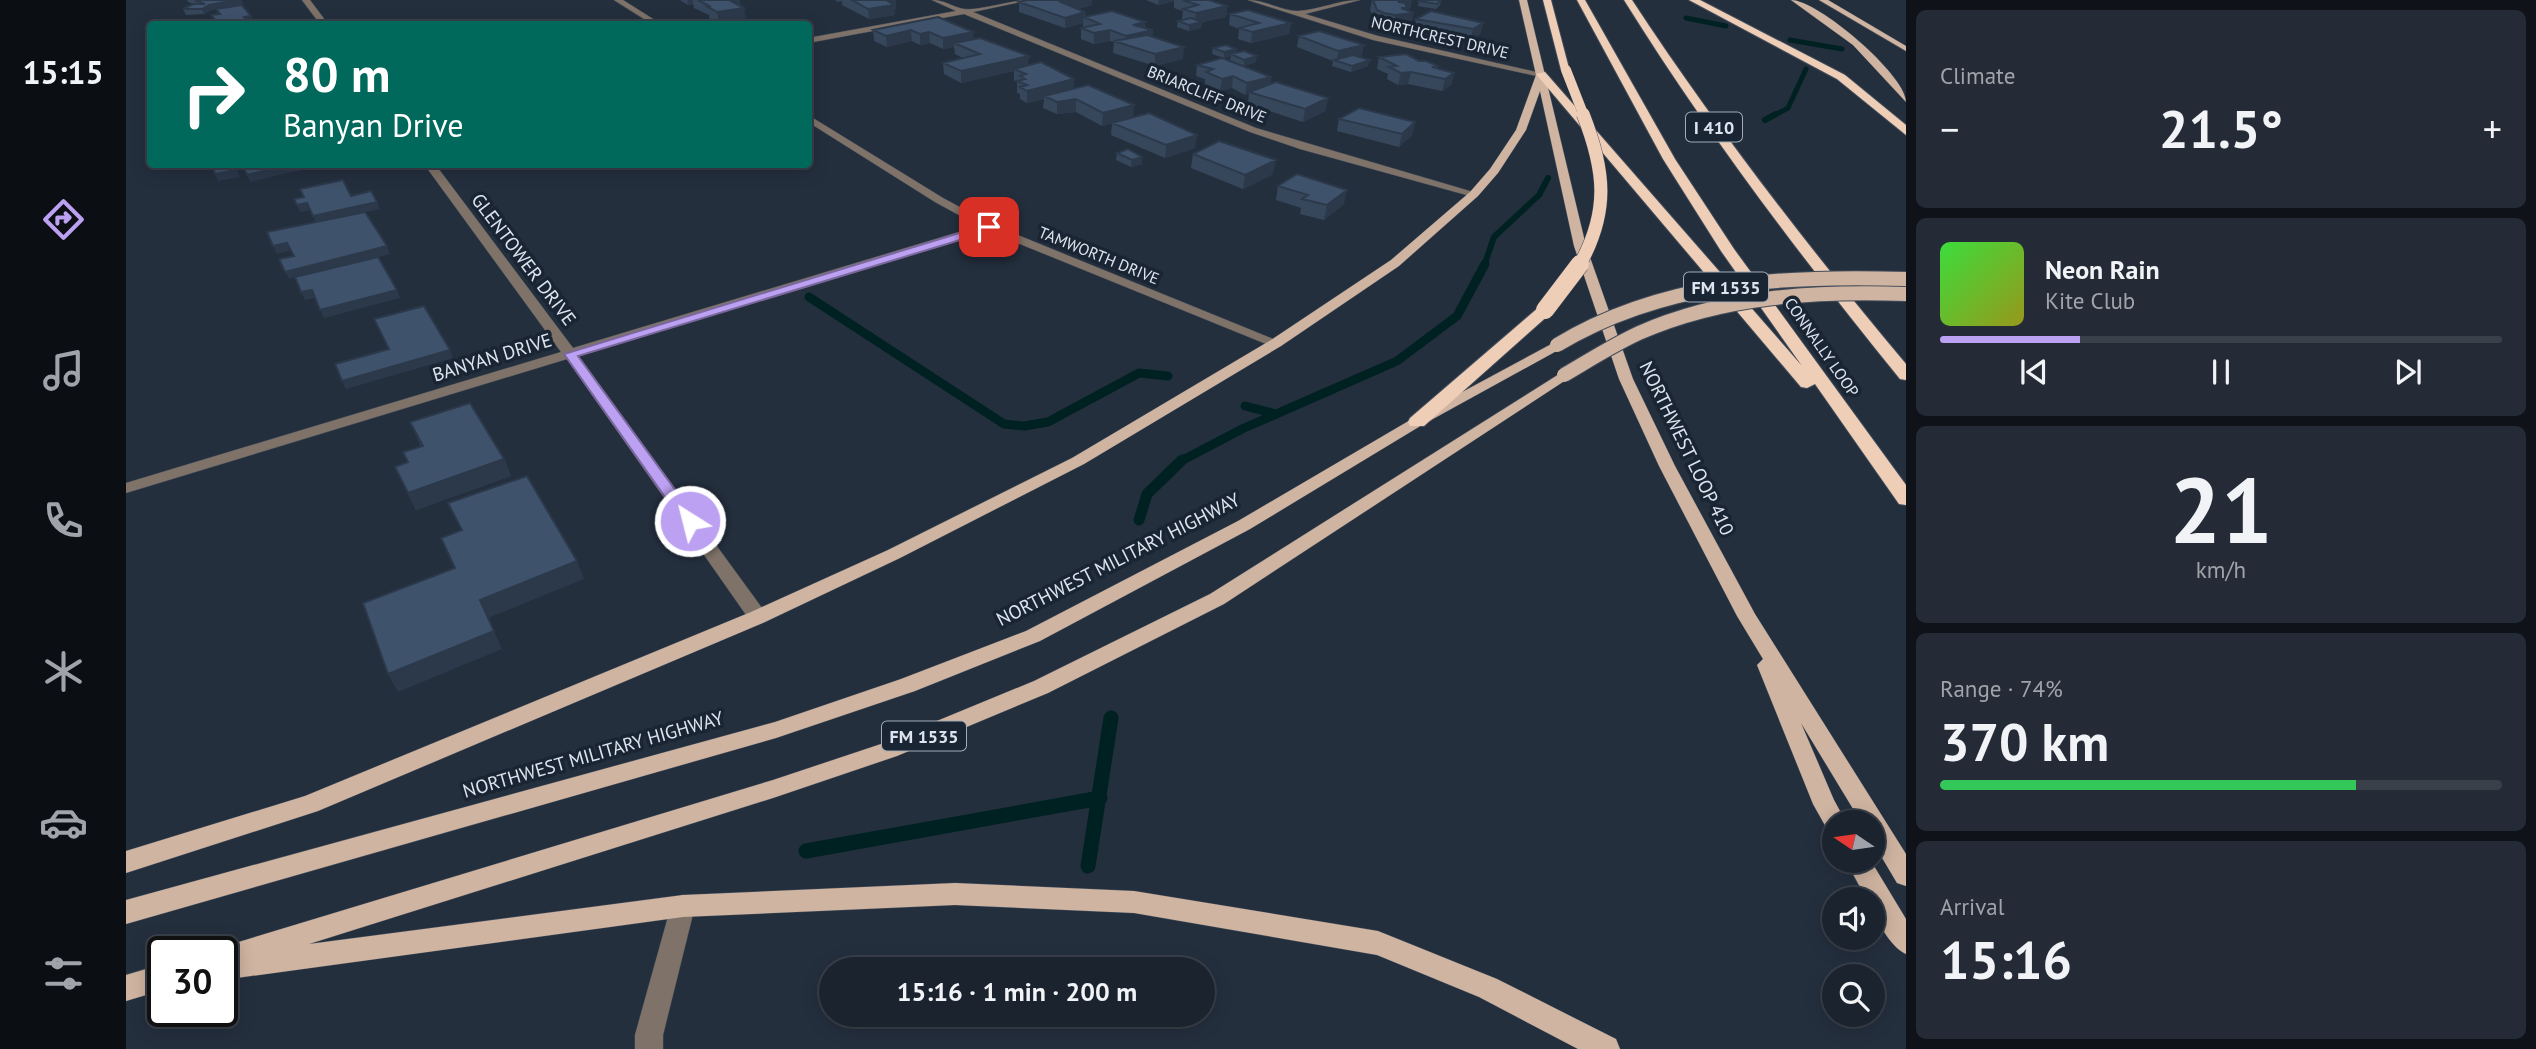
<!DOCTYPE html>
<html lang="en">
<head>
<meta charset="utf-8">
<style>
	:root { --surface:#1b232e; --page:#242b36; --text:#f1f3f6; --muted:#a0a4aa; --line:#39404a; --accent:#bca0f2 }
	body { margin:0; font-family:"PT Sans",sans-serif; background:var(--page); color:var(--text); height:100vh; display:flex; flex-direction:column; font-size:26px; white-space:nowrap }
	* { box-sizing:border-box; margin:0 }
	p { font-size:23px; color:var(--muted) }
	.icon { flex:none; width:38px; height:38px; fill:none; stroke:currentColor; stroke-width:2; stroke-linecap:round; stroke-linejoin:round }
	.map { position:relative; flex:1; overflow:hidden }
	.sheet { display:flex; flex-direction:column; gap:10px; padding:10px; background:#0f1319; width:630px }
	.sheet>* { flex:none }
	.hud { position:absolute; left:21px; top:21px; width:665px; height:147px; border-radius:7px; box-shadow:0 4px 18px #0003,0 0 0 2px var(--line); background:#00695c; color:#fff; overflow:hidden }
	.needle { width:46px; rotate:283deg }
	.buttons { position:absolute; left:1696px; top:810px; display:grid; gap:14px }
	.buttons a { display:grid; place-items:center; width:63px; height:63px; border-radius:50%; background:var(--surface); box-shadow:0 4px 18px #0003,0 0 0 2px var(--line); font-size:35px }
	.speed { position:absolute; left:21px; top:936px; display:flex; gap:14px; font-size:35px; font-weight:700; text-align:center }
	.speed>* { display:grid; place-content:center; width:91px; height:91px; border-radius:50%; background:var(--surface); box-shadow:0 4px 18px #0003,0 0 0 2px var(--line); line-height:1 }
	.speed .limit { border:4px solid #111; border-radius:10px; background:#fff; color:#111 }
	.pin { position:absolute; display:grid; place-items:center; width:60px; height:60px; color:#fff; margin:-30px; border-radius:14px; box-shadow:0 4px 10px #0006 }
	.me { position:absolute; width:77px; margin:-38px; rotate:324deg; stroke-linejoin:round; filter:drop-shadow(0 0 5px #0008) }
	.turn { display:flex; align-items:center; gap:24px; height:147px; padding:0 21px; font-size:32px }
	.turn .icon { width:91px; height:91px; stroke-width:2.5 }
	.turn b { display:block; font-size:49px; line-height:60px }
	.big { font-size:52px; font-weight:600; line-height:1.1 }
	.sheet .tile { flex:1; display:flex; flex-direction:column; justify-content:center; gap:10px; min-width:0; padding:0 24px; border-radius:10px; background:var(--page) }
	.sheet .dial { align-items:center; gap:0 }
	.dial b { font-size:91px; line-height:1 }
	.song { display:flex; align-items:center; gap:21px }
	.cover { width:84px; height:84px; border-radius:10px; background:linear-gradient(135deg,hsl(120 70% 55%),hsl(60 70% 35%)) }
	.played { height:7px; border-radius:4px; background:linear-gradient(90deg,var(--accent) 25%,var(--line) 25%) }
	.keys { display:flex; justify-content:space-around; direction:ltr }
	.heat { display:flex; justify-content:space-between; align-items:center; font-size:38px; direction:ltr }
	.charge { height:10px; border-radius:5px; background:linear-gradient(90deg,#34c759 74%,var(--line) 0) }
	.trip { position:absolute; left:693px; top:957px; width:396px; height:70px; border-radius:35px; background:var(--surface); box-shadow:0 4px 18px #0003,0 0 0 2px var(--line); font-weight:600; line-height:70px; text-align:center }
	main { display:flex; flex:1; min-height:0 }
	.menu { display:flex; flex-direction:column; width:126px; justify-content:space-around; align-items:center; background:#0b0e12; color:var(--muted) }
	.menu .icon { width:49px; height:49px }
	.menu .selected { color:var(--accent) }
	.menu b { font-size:32px; color:var(--text) }
	.map>svg:first-child { display:block }
</style>
</head>
<body>
<main>
<nav class="menu">
<b>15:15</b>
<svg class="icon selected" aria-label="directions" viewBox="0 0 24 24"><path d="M12 3l9 9-9 9-9-9zM9 14v-3h6M13 9l2 2-2 2"/></svg>
<svg class="icon" aria-label="music" viewBox="0 0 24 24"><path d="M9 18V5l10-2v13"/><circle cx="6" cy="18" r="3"/><circle cx="16" cy="16" r="3"/></svg>
<svg class="icon" aria-label="phone" viewBox="0 0 24 24"><path d="M5 4h4l2 5-3 2q2 4 5 5l2-3 5 2v4C11 20 4 13 5 4z"/></svg>
<svg class="icon" aria-label="climate" viewBox="0 0 24 24"><path d="M12 3v18M4 7l16 10M4 17L20 7"/></svg>
<svg class="icon" aria-label="car" viewBox="0 0 24 24"><path d="M5 17H2v-5l4-1 3-4h7l3 4 3 1v5h-3M9 17h6M6 11h13"/><circle cx="7" cy="17" r="2"/><circle cx="17" cy="17" r="2"/></svg>
<svg class="icon" aria-label="filters" viewBox="0 0 24 24"><path d="M4 7h16M4 17h16"/><circle cx="9" cy="7" r="2"/><circle cx="15" cy="17" r="2"/></svg>
</nav>
<div class="map">
<svg width="1780" height="1049" viewBox="0 0 1780 1049">
	<rect width="100%" height="100%" fill="#242f3e"/>
	<g fill="none" stroke-linecap="round" stroke-linejoin="round">
		<path stroke="#002122" stroke-width="5" d="M1560,18L1600,26
			M1664,40L1716,49
			M1647,116L1662,108L1680,69"/>
		<path stroke="#002122" stroke-width="6" d="M1639,120L1650,114
			M1358,266L1368,237L1413,195L1422,178"/>
		<path stroke="#002122" stroke-width="9" d="M683,297L878,424L898,426L922,422L1013,373L1042,376
			M1119,406L1150,414
			M1055,461L1116,429L1271,361L1331,316L1359,264"/>
		<path stroke="#002122" stroke-width="11" d="M1013,520L1021,494L1056,460"/>
		<path stroke="#002122" stroke-width="15" d="M680,851L974,798
			M962,866L985,718"/>
		<g stroke="#424c5a" stroke-width="1">
			<path id="minor" d="M176,0H184L202,24H194Z
				M488,0H497L535,24H526Z
				M806,0C819,0 826,7 838,9C853,11 885,0 904,0L847,12L1130,128L1354,194L1344,196L1174,149L1124,132L838,14L682,43V38L830,11Z
				M1122,0C1139,0 1156,11 1172,11C1193,10 1212,0 1234,0L1179,14L1252,36L1419,74L1415,77L1247,40Z
				M682,115L817,198L867,225L1157,343L1155,346H1145L862,231L452,356L639,612L642,617L639,622H625L441,359L0,493V483L435,352L298,164H309L447,348L853,226L809,202L682,122Z
				M557,895L566,898L569,906L537,1035V1049H509V1035L545,906L548,898Z"/>
		</g>
		<g stroke="#424c5a" stroke-width="1">
			<path id="major" d="M1393,0H1401L1460,246L1507,379L1549,466L1629,614L1780,854V886L1771,883L1746,841V822H1735L1675,723L1708,800L1720,822H1708V832L1701,829L1687,804L1631,665L1637,659L1611,616L1533,466L1493,379L1448,246L1414,91L1400,130L1372,173L1352,196L1273,266L1155,346L958,464L774,558L639,622L192,811L0,873V851L179,796L625,612L762,550L946,458L1145,340L1265,260L1344,192L1364,169L1390,130L1410,75Z
				M1665,0C1692,0 1780,75 1780,102L1727,45Z
				M1693,0H1702L1780,46V51Z
				M1431,341L1436,342V348L1296,425L1124,529L914,641L789,691L650,738L0,924V900L649,722L775,679L900,631L1112,521L1286,419Z
				M1438,371L1443,372L1445,375L1443,378L1098,604L922,693L771,756L647,798L183,944L557,895L829,883L1008,891L1252,931L1371,979L1490,1039L1494,1049H1452L1353,997L1251,955L1008,913L829,905L557,917L96,980V952H86L96,947L647,780L755,744L908,681L1084,594Z
				M1720,861H1745L1780,919V954C1765,948 1746,916 1746,900H1741Z
				M37,964V990L0,1001V975Z"/>
		</g>
		<g stroke="#424c5a" stroke-width="2">
			<path id="highway" d="M1417,0H1425L1444,72L1435,70Z
				M1451,0H1459L1549,159L1608,249L1780,485V505L1773,504L1689,384L1681,388L1675,387L1410,74L1419,72L1676,366L1595,251L1537,159Z
				M1498,0H1506C1590,128 1682,247 1780,364V380L1774,379C1675,257 1581,133 1498,0Z
				M1563,0H1574L1719,75L1780,125V135L1711,79Z
				M1419,305L1427,310L1425,313L1298,426H1284L1282,422L1284,418L1413,307Z"/>
		</g>
		<use href="#minor" fill="#7f7268" fill-rule="evenodd"/>
		<use href="#major" fill="#cfb4a1" fill-rule="evenodd"/>
		<use href="#highway" fill="#eeceb7" fill-rule="evenodd"/>
		<g stroke="#424c5a" stroke-width="16" stroke-linecap="butt">
			<path id="major-bridge" d="M1431,345C1537,281 1659,275 1780,279
				M1438,375C1462,361 1487,345 1513,333C1597,296 1689,291 1780,294"/>
		</g>
		<g stroke="#424c5a" stroke-width="10" stroke-linecap="butt">
			<path id="highway-bridge-far2" d="M1440,70L1458,116"/>
		</g>
		<g stroke="#424c5a" stroke-width="14" stroke-linecap="butt">
			<path id="highway-bridge-far1" d="M1453,266C1484,211 1479,170 1457,114"/>
		</g>
		<g stroke="#424c5a" stroke-width="19" stroke-linecap="butt">
			<path id="highway-bridge" d="M1419,310L1454,264"/>
		</g>
		<use href="#major-bridge" stroke="#cfb4a1" stroke-width="14"/>
		<use href="#highway-bridge-far2" stroke="#eeceb7" stroke-width="10"/>
		<use href="#highway-bridge-far1" stroke="#eeceb7" stroke-width="13"/>
		<use href="#highway-bridge" stroke="#eeceb7" stroke-width="18"/>
	</g>
	<path fill="#36475c" d="M61,0H115L117,4L86,10L78,14L60,15L57,9L68,4L62,2Z
		M554,0H614V6L620,18L593,23L583,18V15L568,8L567,4L562,5Z
		M709,0H770V10H768L769,15L743,19L716,5V1L712,2Z
		M901,0H966V5L952,9L959,12V17L1019,22V28L1027,30L1026,37L1057,59L1029,66L987,53L988,42L984,41L968,44L955,39V28L957,27V23L939,28L893,12V2Z
		M1020,0H1083L1101,6L1100,17L1076,22L1075,28L1063,31L1051,27L1052,21L1058,20L1056,19L1057,11L1048,8V1L1032,5Z
		M1246,0H1286L1284,9L1280,10L1285,24L1267,26L1256,24L1249,20L1244,10Z
		M1315,0L1314,5L1310,9L1292,6L1293,1Z
		M1104,14L1165,23L1163,34L1125,43L1112,39L1113,29L1103,25Z
		M812,17L847,39L902,66L948,79L947,89L1069,148L1039,158L985,135L986,123L976,126L950,112L931,114L917,108L918,99L901,103L894,99V94L891,93V82L888,81V71L835,83L818,74L817,63L837,58L829,54L828,47L817,49L804,43L794,45L786,41L761,47L748,41L747,30Z
		M1290,19L1357,23L1354,34L1344,40L1287,30Z
		M1173,36L1236,56L1232,57L1242,66L1225,72L1206,66L1207,61L1171,47Z
		M1087,48L1110,49V53L1130,62L1118,66L1104,60L1105,56L1098,58L1086,54Z
		M1253,57L1293,61L1312,66L1311,68L1328,73L1325,85L1316,91L1282,84L1272,85L1261,79L1262,74L1251,69Z
		M1071,65L1145,77L1144,85L1202,98L1199,111L1177,122L1122,104L1123,94L1119,95L1106,88L1094,91L1079,84V79L1070,76Z
		M1213,119L1289,122L1286,135L1273,147L1211,131Z
		M991,153L1016,157V164L1005,167L990,160Z
		M1067,154L1147,174L1117,189L1065,168Z
		M1152,186L1218,204L1198,220L1174,214L1175,208L1150,200Z
		M284,422L378,459L385,476L290,510L269,467L282,463L277,452L295,446Z"/>
	<path fill="#2c394b" d="M110,0H115L117,4L86,10L78,14L76,9L83,5Z
		M561,0H567V4L562,5Z
		M614,0L615,8H618L620,18L593,23L591,12L605,1Z
		M770,0V10H768L769,15L743,19L742,9L762,1Z
		M945,0H966V5L935,13V2Z
		M1033,0H1048V1L1032,5Z
		M1280,0H1286L1284,9L1280,10L1281,8L1272,2Z
		M1101,6L1100,17L1076,22L1075,28L1063,31V25L1069,24L1070,13Z
		M959,12L957,23L939,28V18Z
		M1288,13L1285,24L1267,26L1269,15Z
		M125,16L127,22L122,23L123,24H100L118,17Z
		M97,20L99,24H91L90,21Z
		M1019,22L1018,32L1027,30L1026,42L1000,45V36L1007,25Z
		M1165,23L1163,34L1125,43L1126,32Z
		M1357,23L1354,34L1344,40L1347,29Z
		M785,30L786,41L761,47L760,36Z
		M984,30V41L968,44V33Z
		M803,32L804,43L794,45V34Z
		M847,32L848,43H828V47L817,49V38Z
		M1238,45L1236,56L1213,62L1211,61L1212,51Z
		M1058,47L1057,59L1029,66V54Z
		M1110,49L1109,55L1105,54V56L1098,58V52Z
		M903,56L902,68L888,69V71L835,83V71Z
		M1131,56L1130,62L1118,66V60Z
		M1244,60L1242,66L1225,72L1226,66Z
		M1285,72L1282,84L1272,85L1275,73Z
		M1328,73L1325,85L1316,91L1319,79Z
		M1107,76L1106,88L1094,91L1096,79Z
		M1145,77L1143,89L1123,92V94L1119,95L1121,83Z
		M948,79L947,92L918,96V99L901,103V91Z
		M1202,98L1199,111L1177,122L1179,109Z
		M950,99V112L931,114V102Z
		M1008,105L1007,118L976,126L977,113Z
		M1289,122L1286,135L1273,147L1276,134Z
		M1071,135L1069,148L1039,158L1040,145Z
		M1016,157V164L1005,167L1006,160Z
		M1150,160L1147,174L1117,189L1119,175Z
		M109,164L114,177L92,181L89,174Z
		M168,164H201L124,182L121,175Z
		M1221,190L1218,204L1198,220L1201,205Z
		M251,202L254,209L190,223L187,216Z
		M181,203L184,210L174,212L171,205Z
		M161,243L165,250L151,254L147,246Z
		M261,246L264,254L163,279L159,272Z
		M186,290L189,298L179,300L175,292Z
		M271,290L274,298L198,318L194,310Z
		M324,350L327,358L220,389L216,381Z
		M378,459L385,476L290,510L282,493Z
		M451,561L458,579L362,618L354,600Z
		M368,631L376,649L272,692L262,674Z"/>
	<path fill="#3f526b" stroke="#2c394b" stroke-width="2" d="M69,0H110L83,5L76,9H57L67,4H79Z
		M572,0H611L605,1L618,8L591,12L582,7H585Z
		M726,0H767L762,1L768,5L742,9Z
		M901,0H945L935,2L959,12L939,18L893,2Z
		M1057,0H1083L1101,6L1070,13L1057,9L1072,5Z
		M1247,0H1280L1272,2L1279,3L1281,8H1275L1288,13L1269,15L1258,13L1251,10Z
		M1295,0H1315L1311,4L1293,1Z
		M116,5L125,16L118,17L121,21L100,24L97,20L90,21L85,15L94,14L90,9Z
		M1122,10L1165,23L1126,32L1113,28L1133,23L1104,14Z
		M986,11L1019,22L1007,25L1027,30L1000,36L984,30L968,33L955,28L974,24L958,17Z
		M1305,11L1357,23L1347,29L1290,19Z
		M812,17L847,32L817,38L803,32L794,34L785,30L760,36L747,30Z
		M1065,18L1076,22L1063,25L1052,21Z
		M1193,31L1238,45L1212,51L1173,36Z
		M1021,35L1058,47L1029,54L988,41Z
		M854,38L903,56L835,71L817,63L854,54L828,43Z
		M1100,45L1110,49L1098,52L1087,48Z
		M1118,51L1131,56L1118,60L1105,54Z
		M1280,54L1293,61H1300L1312,66L1306,67L1328,73L1319,79L1285,72L1275,73L1263,67L1271,66L1253,57Z
		M1227,55L1244,60L1226,66L1208,60Z
		M1096,58L1145,77L1121,83L1107,76L1096,79L1080,72L1087,69L1071,65Z
		M915,62L948,79L901,91L894,87L901,85L891,81L899,79L894,76L900,74L888,69Z
		M1150,82L1202,98L1179,109L1123,92Z
		M962,85L1008,105L977,113L950,99L931,102L918,96Z
		M1233,108L1289,122L1276,134L1213,119Z
		M1023,113L1071,135L1040,145L986,123Z
		M1093,141L1150,160L1119,175L1067,154Z
		M1002,149L1016,157L1006,160L991,153Z
		M108,164L110,170L89,174L86,165Z
		M133,164H168L121,175L118,168Z
		M1171,174L1221,190L1201,205L1176,199L1182,195L1152,186Z
		M217,180L225,196L245,191L251,202L187,216L181,203L171,205L168,199L178,197L174,189Z
		M239,212L261,246L159,272L153,259L168,256L161,243L147,246L141,232Z
		M252,257L271,290L194,310L186,290L175,292L169,277Z
		M298,306L324,350L216,381L209,364L263,349L248,319Z
		M344,403L378,459L282,493L269,467L282,462L277,452L297,446L284,422Z
		M401,476L451,561L354,600L368,631L262,674L237,603L329,568L315,538L336,530L322,503Z"/>
	<path fill="#bca0f2" stroke="#7a689d" stroke-width="2" d="M863,224L868,227L867,230L452,356L569,517L572,521L569,524H558L438,354Z"/>
	<g text-anchor="middle" dominant-baseline="central" stroke-width="7" stroke-linejoin="round" paint-order="stroke">
		<g font-size="16" fill="#dde4ee" stroke="#1a2534">
			<text transform="translate(1314 37) rotate(13)">NORTHCREST DRIVE</text>
			<text transform="translate(1081 94) rotate(22)">BRIARCLIFF DRIVE</text>
			<text transform="translate(973 255) rotate(22)">TAMWORTH DRIVE</text>
			<text transform="translate(1696 347) rotate(55)">CONNALLY LOOP</text>
		</g>
		<g fill="#1a2534" stroke="#a2abb6" stroke-width="2">
			<rect x="1560" y="112.5" width="56" height="29" rx="5"/>
			<rect x="1558" y="272.5" width="84" height="29" rx="5"/>
			<rect x="756" y="721.5" width="84" height="29" rx="5"/>
		</g>
		<g font-size="18" font-weight="bold" fill="#dde4ee">
			<text x="1588" y="127">I 410</text>
			<text x="1600" y="287">FM 1535</text>
			<text x="798" y="736">FM 1535</text>
		</g>
		<g font-size="19" fill="#dde4ee" stroke="#1a2534">
			<text transform="translate(398 259) rotate(53)">GLENTOWER DRIVE</text>
			<text transform="translate(366 357) rotate(-17)">BANYAN DRIVE</text>
			<text transform="translate(1561 448) rotate(64)">NORTHWEST LOOP 410</text>
			<text transform="translate(992 559) rotate(-27)">NORTHWEST MILITARY HIGHWAY</text>
			<text transform="translate(467 754) rotate(-16)">NORTHWEST MILITARY HIGHWAY</text>
		</g>
	</g>
</svg>
<div class="buttons">
<a><svg class="needle" viewBox="-14 -14 28 28"><path d="M0-13l5 13h-10z" fill="#e53935"/><path d="M0 13l5-13h-10z" fill="#a0a4aa"/></svg></a>
<a><svg class="icon" aria-label="sound" viewBox="0 0 24 24"><path d="M4 9h4l5-4v14l-5-4H4zM17 9q2 3 0 6"/></svg></a>
<a><svg class="icon" aria-label="search" viewBox="0 0 24 24"><circle cx="10" cy="10" r="6"/><path d="M15 15l6 6"/></svg></a>
</div>
<div class="speed"><div class="limit">30</div></div>
<div class="pin" style="left:863px;top:227px;background:#d93025"><svg class="icon" aria-label="arrive" viewBox="0 0 24 24"><path d="M6 21V4h12l-3 4 3 4H6"/></svg></div>
<svg class="me" style="left:564px;top:521px" viewBox="-20 -20 40 40"><circle r="17" fill="#bca0f2" stroke="#fff" stroke-width="3"/><path d="M0-11L8 9 0 5-8 9z" fill="#fff"/></svg>
<div class="trip">15:16 · 1 min · 200 m</div>
<div class="hud">
<div class="turn"><svg class="icon" aria-label="right" viewBox="0 0 24 24"><path d="M7 20v-9h11M14 6l5 5-5 5"/></svg><div><b>80 m</b>Banyan Drive</div></div>
</div>
</div>
<section class="sheet">
<div class="tile"><p>Climate</p>
<div class="heat"><a>−</a><b class="big">21.5°</b><a>+</a></div>
</div>
<div class="tile">
<div class="song"><i class="cover"></i><div><b>Neon Rain</b><p>Kite Club</p></div></div>
<div class="played"></div>
<div class="keys"><svg class="icon" aria-label="previous" viewBox="0 0 24 24"><path d="M18 5L8 12l10 7zM5 5v14"/></svg><svg class="icon" aria-label="pause" viewBox="0 0 24 24"><path d="M8 5v14M16 5v14"/></svg><svg class="icon" aria-label="next" viewBox="0 0 24 24"><path d="M6 5l10 7-10 7zM19 5v14"/></svg></div>
</div>
<div class="tile dial"><b>21</b><p>km/h</p></div>
<div class="tile"><p>Range · 74%</p><b class="big">370 km</b><div class="charge"></div></div>
<div class="tile"><p>Arrival</p><b class="big">15:16</b></div>
</section>
</main>
</body>
</html>
